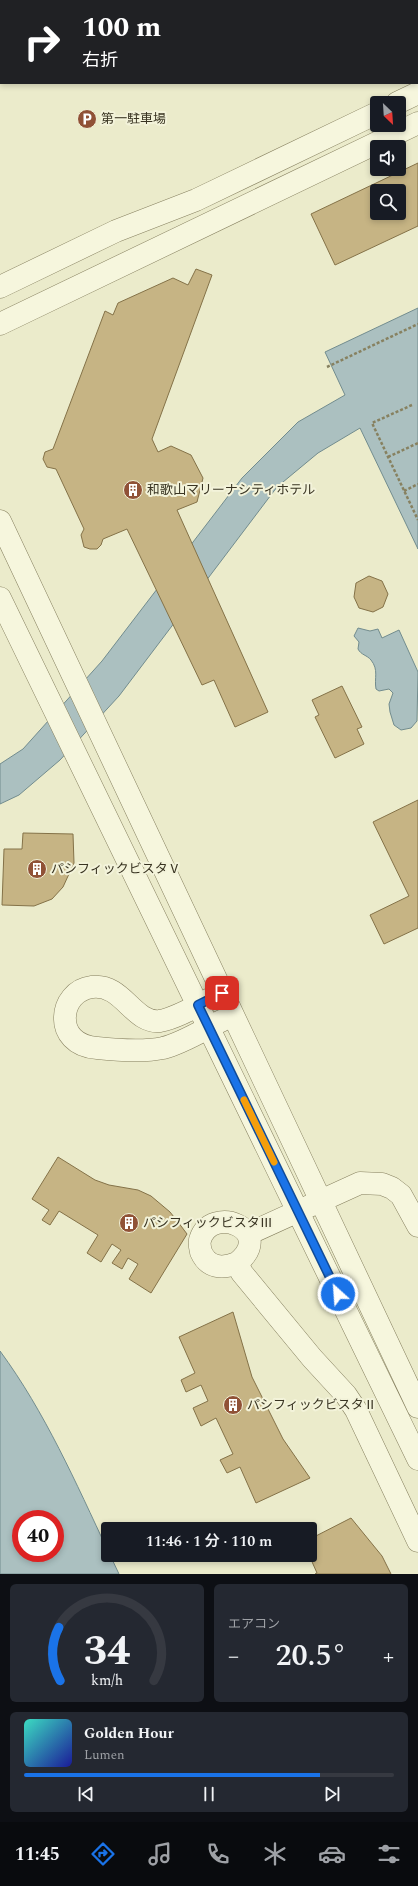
<!DOCTYPE html>
<html lang="ja">
<head>
<meta charset="utf-8">
<style>
	:root { --surface:#171b24; --page:#242831; --text:#f1f3f6; --muted:#9ea1a6; --line:#363941; --accent:#1a73e8 }
	body { margin:0; font-family:Spectral,"Noto Sans JP",serif; background:var(--page); color:var(--text); height:100vh; display:flex; flex-direction:column; font-size:15px; white-space:nowrap }
	* { box-sizing:border-box; margin:0 }
	p { font-size:13px; color:var(--muted) }
	.icon { flex:none; width:22px; height:22px; fill:none; stroke:currentColor; stroke-width:2; stroke-linecap:round; stroke-linejoin:round }
	.map { position:relative; height:1574px; overflow:hidden }
	.drawer { display:flex; flex-direction:column; gap:10px; padding:10px; background:#0d0f14; flex:1 }
	.drawer>* { flex:none }
	.guide { position:absolute; left:0px; top:0px; width:418px; height:84px; box-shadow:0 2px 6px #0003; background:#202124; color:#fff; overflow:hidden }
	.needle { width:26px; rotate:155deg }
	.controls { position:absolute; left:370px; top:96px; display:grid; gap:8px }
	.controls a { display:grid; place-items:center; width:36px; height:36px; border-radius:4px; background:var(--surface); box-shadow:0 2px 6px #0003; font-size:20px }
	.speed { position:absolute; left:12px; top:1510px; display:flex; gap:8px; font-size:20px; font-weight:700; text-align:center }
	.speed>* { display:grid; place-content:center; width:52px; height:52px; border-radius:50%; background:var(--surface); box-shadow:0 2px 6px #0003; line-height:1 }
	.speed .limit { border:6px solid #d22; background:#fff; color:#111 }
	.pin { position:absolute; display:grid; place-items:center; width:34px; height:34px; color:#fff; margin:-17px; border-radius:8px; box-shadow:0 2px 6px #0006 }
	.me { position:absolute; width:44px; margin:-22px; rotate:334deg; stroke-linejoin:round; filter:drop-shadow(0 0 3px #0008) }
	.turn { display:flex; align-items:center; gap:14px; height:84px; padding:0 16px; font-size:18px }
	.turn .icon { width:52px; height:52px; stroke-width:2.5 }
	.turn b { display:block; font-size:28px; line-height:34px }
	.big { font-size:30px; font-weight:600; line-height:1.1 }
	.drawer .card { flex:1; display:flex; flex-direction:column; justify-content:center; gap:6px; min-width:0; padding:0 14px; border-radius:6px; background:var(--page) }
	.drawer .dial { align-items:center; gap:0 }
	.dial svg { height:104px; overflow:visible; fill:none; stroke:var(--line); stroke-width:7; stroke-linecap:round; text-anchor:middle }
	.dial text { fill:var(--text); stroke:none }
	.song { display:flex; align-items:center; gap:12px }
	.cover { width:48px; height:48px; border-radius:6px; background:linear-gradient(135deg,hsl(170 70% 55%),hsl(240 70% 35%)) }
	.played { height:4px; border-radius:2px; background:linear-gradient(90deg,var(--accent) 80%,var(--line) 80%) }
	.keys { display:flex; justify-content:space-around; direction:ltr }
	.heat { display:flex; justify-content:space-between; align-items:center; font-size:22px; direction:ltr }
	.drawer .tiles { flex:1; display:grid; gap:10px; grid-template-columns:1fr 1fr }
	.card:last-child { grid-column:span 2 }
	.trip { position:absolute; left:101px; top:1522px; width:216px; height:40px; border-radius:4px; background:var(--surface); box-shadow:0 2px 6px #0003; font-weight:600; line-height:40px; text-align:center }
	.tabs { display:flex; height:64px; justify-content:space-around; align-items:center; background:#090b0e; color:var(--muted) }
	.tabs .icon { width:28px; height:28px }
	.tabs .active { color:var(--accent) }
	.tabs b { font-size:18px; color:var(--text) }
	.map>svg:first-child { display:block }
</style>
</head>
<body>
<div class="map">
<svg width="418" height="1574" viewBox="0 0 418 1574">
	<rect width="100%" height="100%" fill="#ebebcb"/>
	<path fill="#abc0c0" stroke="#728c8e" fill-rule="evenodd" d="M418,308V549L360,428L318,453L277,487L119,696L60,760L19,795L0,804V764L23,749L102,661L242,478L298,422L345,395L325,352Z
		M358,628L370,631L378,629L382,638L399,630L418,672L417,721L411,728L401,730L394,725L390,712L389,704L393,693L389,689L379,691L376,689C374,678 379,670 371,660C367,655 361,655 358,649L359,642L354,636Z
		M0,1351C45,1412 76,1483 108,1551V1555H110L119,1574H0ZM21,1519H55V1553H21Z"/>
	<path fill="#c6b484" stroke="#847248" fill-rule="evenodd" d="M222,0H418V5L417,1Z
		M418,163V226L335,265L311,214ZM377,191H399V213H377Z
		M196,269L212,275L152,439L158,452L171,446L191,455L203,478L197,502L177,510L268,712L235,727L214,680L202,685L127,529L103,539L101,545L97,549H90L84,547L81,535L84,529L56,469L47,467L43,459L45,452L53,449L105,311L113,315L118,303L173,278L188,285Z
		M369,576L382,581L388,594L383,607L373,612L359,608L354,597L356,583Z
		M342,686L362,727L357,729L364,744L335,758L315,717L319,715L312,700Z
		M418,800V928L384,944L370,915L409,896L373,822Z
		M23,833L73,834L74,863L63,887L52,899L34,906L2,905L4,849H22Z
		M58,1157L95,1180L109,1185L138,1190L151,1196L170,1212L178,1222L187,1234L151,1293L129,1279L138,1264L128,1258L122,1269L112,1263L121,1250L112,1244L101,1262L87,1253L98,1235L59,1211L50,1225L42,1220L49,1210L32,1199Z
		M233,1312L252,1377L283,1439L310,1478L256,1503L240,1467L227,1473L220,1460L233,1454L216,1418L201,1426L193,1408L208,1401L201,1385L186,1392L181,1380L195,1373L179,1337Z
		M351,1518L382,1556L391,1574H315L317,1573L309,1555L310,1539Z"/>
	<g fill="none" stroke-linecap="round" stroke-linejoin="round">
		<g stroke="#878160" stroke-width="23">
			<path id="minor" d="M397,103L418,93
				M0,287L116,231L196,200L377,113
				M0,324L418,123
				M0,521L418,1407
				M0,598L418,1459
				M210,999C195,1007 176,1018 160,1021C133,1024 123,983 92,987C58,991 52,1045 97,1048C116,1050 144,1052 163,1048C183,1043 203,1030 221,1021
				M248,1234L360,1183L382,1184L392,1188L401,1195L418,1226
				M237,1263C222,1269 208,1268 201,1252C200,1248 199,1244 200,1240C211,1203 277,1230 237,1263L242,1273L312,1358L346,1395L356,1410L418,1541"/>
		</g>
		<path stroke="#878160" stroke-width="2.5" stroke-dasharray="3 2" stroke-linecap="butt" d="M327,367L418,324
			M412,405L372,423L418,520
			M388,457L418,443
			M404,491L418,484"/>
		<use href="#minor" stroke="#f6f6dd" stroke-width="22"/>
	</g>
	<g fill="none" stroke-linecap="round" stroke-linejoin="round">
		<g stroke="#114b97" stroke-width="10">
			<path id="route" d="M222,993L198,1005L338,1294"/>
		</g>
		<use href="#route" stroke="#1a73e8" stroke-width="7"/>
		<path stroke="#f59e0b" stroke-width="7" d="M244,1100L274,1162"/>
	</g>
	<defs>
		<g id="parking-disc" transform="scale(1)"><circle r="9.5" fill="#905136" stroke="#f3f3da"/><path d="M-3.5-5.5H1a3.5 3.5 0 0 1 0 7H-1V5.5H-3.5ZM-1-3.4V-.6H.8a1.4 1.4 0 0 0 0-2.8Z" fill="#fff"/></g>
		<g id="building-disc" transform="scale(1)"><circle r="9.5" fill="#905136" stroke="#f3f3da"/><path d="M-4-6H4V6H1V3H-1V6H-4ZM-2.5-4.3h1.7v1.8h-1.7ZM.8-4.3h1.7v1.8H.8ZM-2.5-1h1.7V.8h-1.7ZM.8-1h1.7V.8H.8Z" fill="#fff"/></g>
	</defs>
	<g fill-rule="evenodd">
		<use href="#parking-disc" x="87" y="119"/>
		<use href="#building-disc" x="133" y="490"/>
		<use href="#building-disc" x="37" y="869"/>
		<use href="#building-disc" x="129" y="1223"/>
		<use href="#building-disc" x="233" y="1405"/>
	</g>
	<g text-anchor="middle" dominant-baseline="central" stroke-width="4" stroke-linejoin="round" paint-order="stroke">
		<g font-size="13" fill="#393422" stroke="#f3f3da" text-anchor="start">
			<text x="101" y="119">第一駐車場</text>
			<text x="147" y="490">和歌山マリーナシティホテル</text>
			<text x="51" y="869">パシフィックビスタⅤ</text>
			<text x="143" y="1223">パシフィックビスタⅢ</text>
			<text x="247" y="1405">パシフィックビスタⅡ</text>
		</g>
	</g>
</svg>
<div class="controls">
<a><svg class="needle" viewBox="-14 -14 28 28"><path d="M0-13l5 13h-10z" fill="#e53935"/><path d="M0 13l5-13h-10z" fill="#9ea1a6"/></svg></a>
<a><svg class="icon" aria-label="sound" viewBox="0 0 24 24"><path d="M4 9h4l5-4v14l-5-4H4zM17 9q2 3 0 6"/></svg></a>
<a><svg class="icon" aria-label="search" viewBox="0 0 24 24"><circle cx="10" cy="10" r="6"/><path d="M15 15l6 6"/></svg></a>
</div>
<div class="speed"><div class="limit">40</div></div>
<div class="pin" style="left:222px;top:993px;background:#d93025"><svg class="icon" aria-label="arrive" viewBox="0 0 24 24"><path d="M6 21V4h12l-3 4 3 4H6"/></svg></div>
<svg class="me" style="left:338px;top:1294px" viewBox="-20 -20 40 40"><circle r="17" fill="#1a73e8" stroke="#fff" stroke-width="3"/><path d="M0-11L8 9 0 5-8 9z" fill="#fff"/></svg>
<div class="trip">11:46 · 1 分 · 110 m</div>
<div class="guide">
<div class="turn"><svg class="icon" aria-label="right" viewBox="0 0 24 24"><path d="M7 20v-9h11M14 6l5 5-5 5"/></svg><div><b>100 m</b>右折</div></div>
</div>
</div>
<section class="drawer">
<div class="tiles">
<div class="card dial"><svg viewBox="0 0 100 80">
<path d="M14 69A42 42 0 1 1 86 69"/>
<path d="M14 69A42 42 0 0 1 13 28" stroke="#1a73e8"/>
<text x="50" y="56" font-size="32" font-weight="700">34</text>
<text x="50" y="72" font-size="11">km/h</text>
</svg></div>
<div class="card"><p>エアコン</p>
<div class="heat"><a>−</a><b class="big">20.5°</b><a>+</a></div>
</div>
<div class="card">
<div class="song"><i class="cover"></i><div><b>Golden Hour</b><p>Lumen</p></div></div>
<div class="played"></div>
<div class="keys"><svg class="icon" aria-label="previous" viewBox="0 0 24 24"><path d="M18 5L8 12l10 7zM5 5v14"/></svg><svg class="icon" aria-label="pause" viewBox="0 0 24 24"><path d="M8 5v14M16 5v14"/></svg><svg class="icon" aria-label="next" viewBox="0 0 24 24"><path d="M6 5l10 7-10 7zM19 5v14"/></svg></div>
</div>
</div>
</section>
<nav class="tabs">
<b>11:45</b>
<svg class="icon active" aria-label="directions" viewBox="0 0 24 24"><path d="M12 3l9 9-9 9-9-9zM9 14v-3h6M13 9l2 2-2 2"/></svg>
<svg class="icon" aria-label="music" viewBox="0 0 24 24"><path d="M9 18V5l10-2v13"/><circle cx="6" cy="18" r="3"/><circle cx="16" cy="16" r="3"/></svg>
<svg class="icon" aria-label="phone" viewBox="0 0 24 24"><path d="M5 4h4l2 5-3 2q2 4 5 5l2-3 5 2v4C11 20 4 13 5 4z"/></svg>
<svg class="icon" aria-label="climate" viewBox="0 0 24 24"><path d="M12 3v18M4 7l16 10M4 17L20 7"/></svg>
<svg class="icon" aria-label="car" viewBox="0 0 24 24"><path d="M5 17H2v-5l4-1 3-4h7l3 4 3 1v5h-3M9 17h6M6 11h13"/><circle cx="7" cy="17" r="2"/><circle cx="17" cy="17" r="2"/></svg>
<svg class="icon" aria-label="filters" viewBox="0 0 24 24"><path d="M4 7h16M4 17h16"/><circle cx="9" cy="7" r="2"/><circle cx="15" cy="17" r="2"/></svg>
</nav>
</body>
</html>
